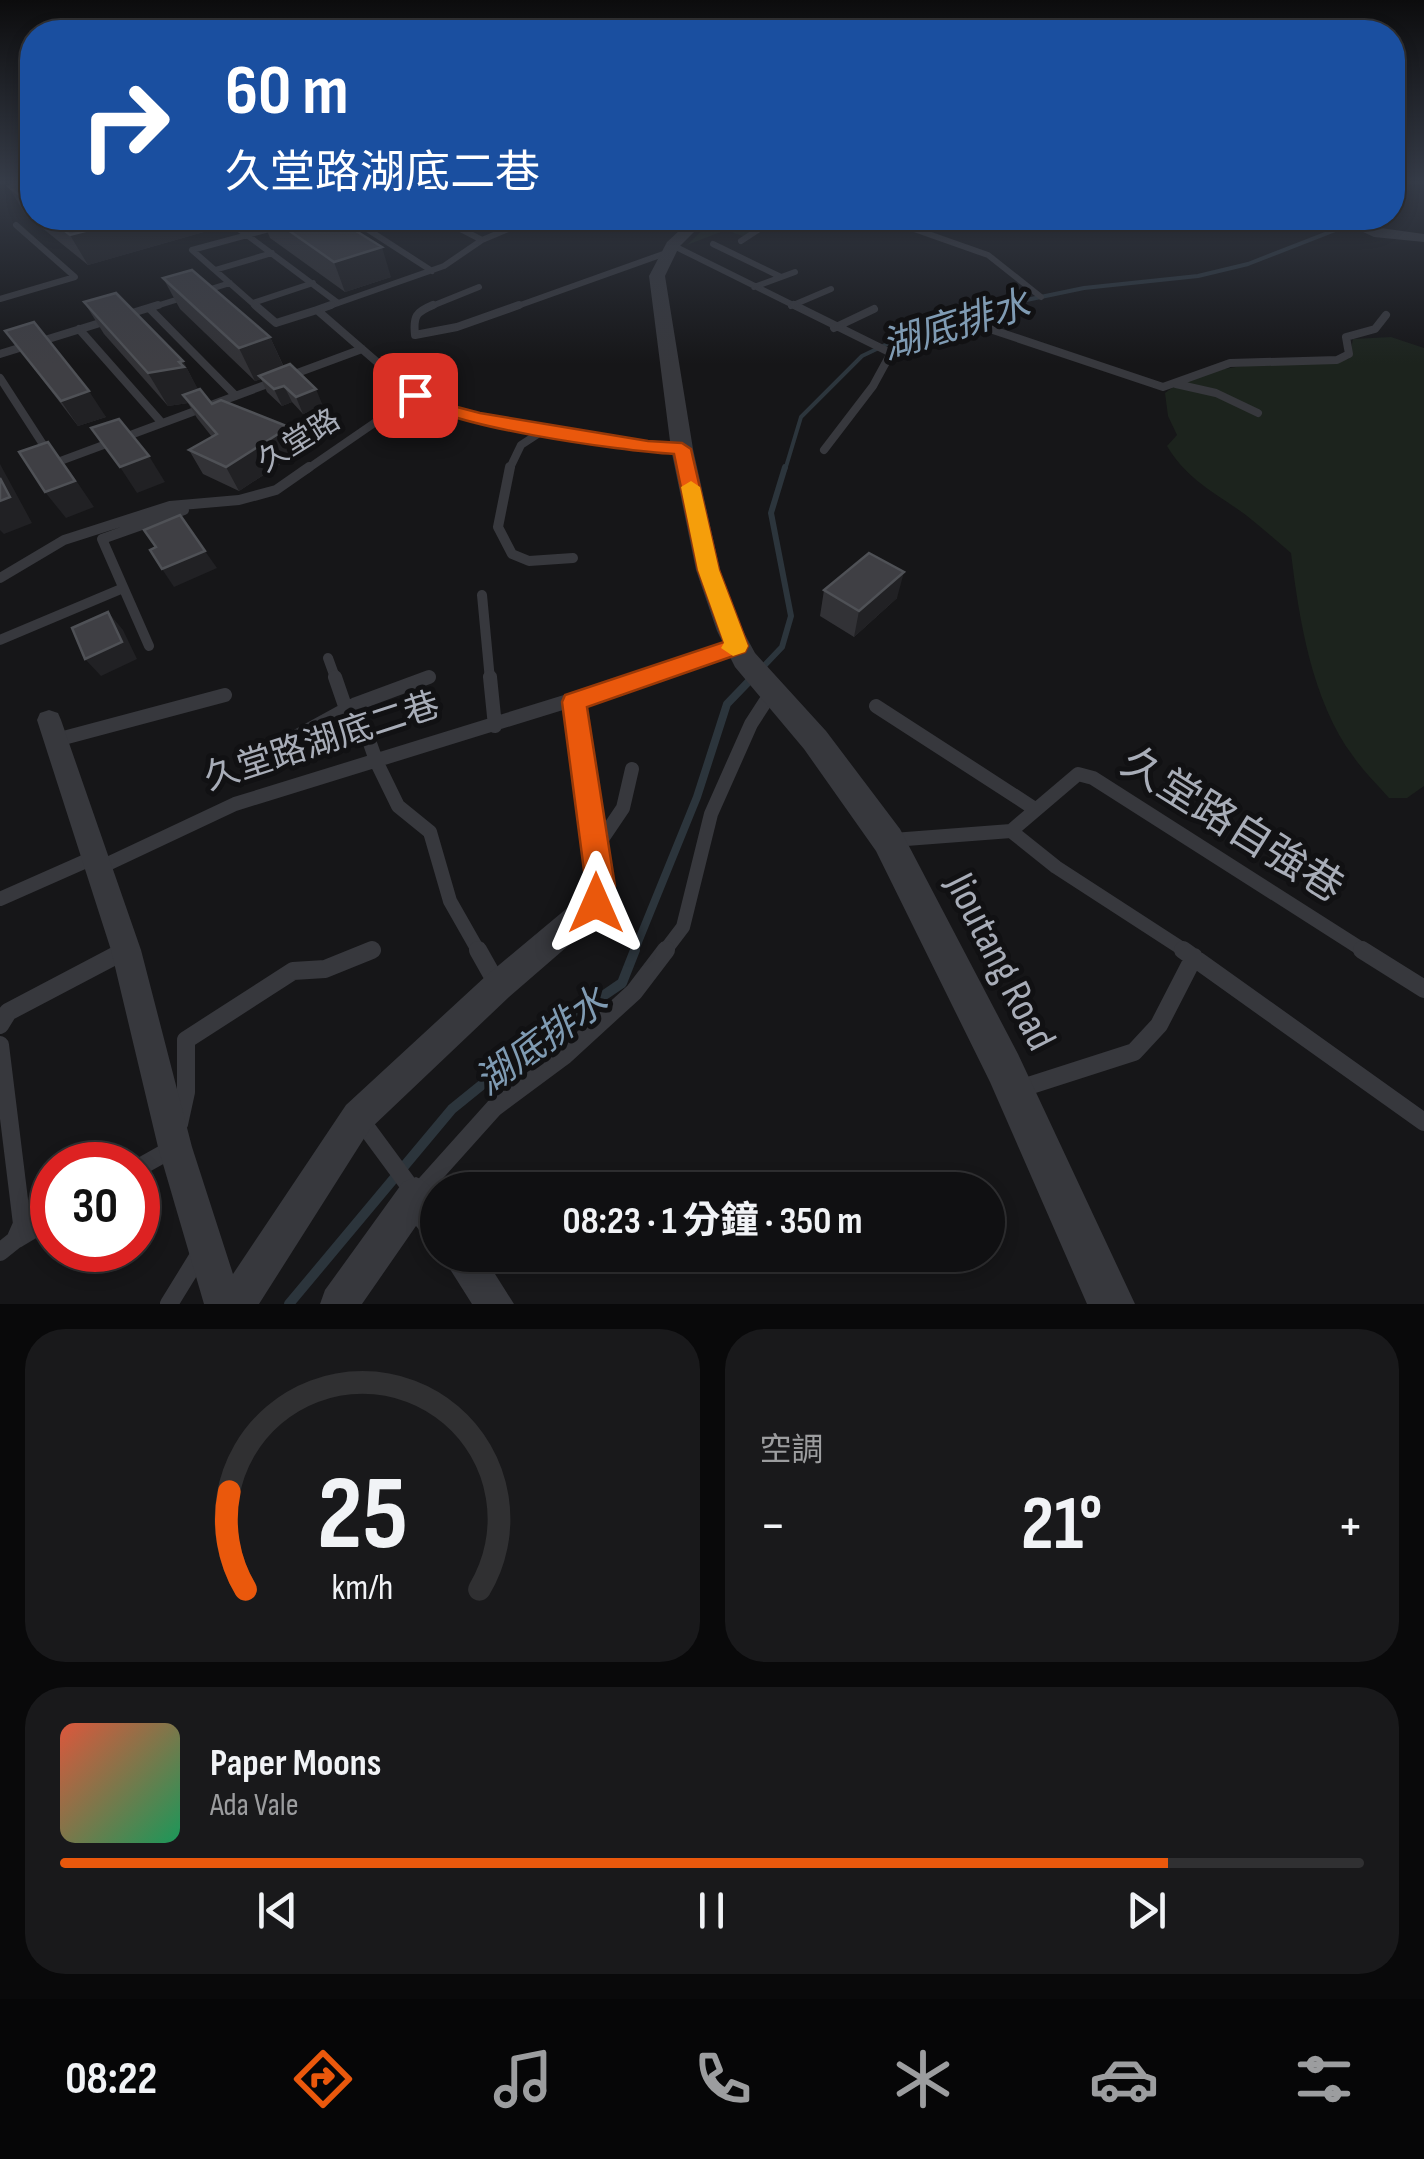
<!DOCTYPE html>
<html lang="zh-TW">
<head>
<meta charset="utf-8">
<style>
	:root { --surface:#101012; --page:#19191b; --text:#f1f3f6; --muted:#9c9d9f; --line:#303032; --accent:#ea580c }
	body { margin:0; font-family:"Sofia Sans Condensed","Noto Sans TC",sans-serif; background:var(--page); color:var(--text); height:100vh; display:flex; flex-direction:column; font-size:38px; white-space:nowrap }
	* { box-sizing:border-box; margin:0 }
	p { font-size:32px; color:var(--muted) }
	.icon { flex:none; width:55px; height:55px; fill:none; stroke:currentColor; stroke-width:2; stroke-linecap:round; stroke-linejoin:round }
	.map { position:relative; height:1304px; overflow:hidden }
	.drawer { display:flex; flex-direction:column; gap:25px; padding:25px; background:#09090a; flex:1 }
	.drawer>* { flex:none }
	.hud { position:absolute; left:20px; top:20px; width:1385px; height:210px; border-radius:40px; box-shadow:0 5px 15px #0003,0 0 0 2px var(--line); background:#1a4fa0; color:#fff; overflow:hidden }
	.speed { position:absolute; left:30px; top:1142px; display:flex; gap:20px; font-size:50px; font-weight:700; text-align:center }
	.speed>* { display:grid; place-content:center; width:130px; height:130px; border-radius:50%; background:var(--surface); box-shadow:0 5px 15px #0003,0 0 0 2px var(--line); line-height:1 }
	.speed .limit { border:15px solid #d22; background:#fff; color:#111 }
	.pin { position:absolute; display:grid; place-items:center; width:85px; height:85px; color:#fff; margin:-42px; border-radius:20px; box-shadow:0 5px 15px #0006 }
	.me { position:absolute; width:110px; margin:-55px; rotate:0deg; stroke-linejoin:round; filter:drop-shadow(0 0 8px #0008) }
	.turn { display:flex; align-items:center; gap:35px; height:210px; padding:0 40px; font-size:45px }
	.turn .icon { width:130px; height:130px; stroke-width:2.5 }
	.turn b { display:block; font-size:70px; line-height:85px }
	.big { font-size:75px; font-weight:700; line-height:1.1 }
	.drawer .widget { flex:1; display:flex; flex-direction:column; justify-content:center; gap:15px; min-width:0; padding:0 35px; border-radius:40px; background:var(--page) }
	.drawer .dial { align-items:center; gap:0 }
	.dial svg { height:260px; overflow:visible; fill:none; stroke:var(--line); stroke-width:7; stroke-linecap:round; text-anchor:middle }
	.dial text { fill:var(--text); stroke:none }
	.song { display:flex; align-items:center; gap:30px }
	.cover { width:120px; height:120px; border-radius:15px; background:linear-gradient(135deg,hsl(10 70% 55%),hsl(150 70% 35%)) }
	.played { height:10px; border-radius:5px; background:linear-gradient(90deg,var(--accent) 85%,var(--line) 85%) }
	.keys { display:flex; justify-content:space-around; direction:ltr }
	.heat { display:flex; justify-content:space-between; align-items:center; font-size:55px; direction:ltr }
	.drawer .tiles { flex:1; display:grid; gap:25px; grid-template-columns:1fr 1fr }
	.widget:last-child { grid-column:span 2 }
	.trip { position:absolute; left:420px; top:1172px; width:585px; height:100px; border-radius:50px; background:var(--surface); box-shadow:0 5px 15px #0003,0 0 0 2px var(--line); font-weight:700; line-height:100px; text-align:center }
	.dock { display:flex; height:160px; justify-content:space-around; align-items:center; background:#060607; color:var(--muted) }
	.dock .icon { width:70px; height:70px }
	.dock .current { color:var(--accent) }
	.dock b { font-size:45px; color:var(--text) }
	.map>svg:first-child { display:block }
</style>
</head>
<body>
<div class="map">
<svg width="1424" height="1304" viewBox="0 0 1424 1304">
	<rect width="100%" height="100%" fill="#161618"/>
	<path fill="#1c231d" d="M715,218H773L745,237L726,230L687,245Z
		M1391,337L1424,348V786L1407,798H1389C1377,784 1363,771 1353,756C1312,701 1299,619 1291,553C1273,538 1255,521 1236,508C1208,489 1185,476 1167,446L1177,435L1168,416L1165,393C1214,356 1291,367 1349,359L1353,339Z"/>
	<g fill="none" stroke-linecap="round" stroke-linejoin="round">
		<path stroke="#2c353c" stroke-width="4" d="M785,470L801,417L862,356L904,336L988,308L1084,288L1198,276L1248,264L1366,218"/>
		<path stroke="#2c353c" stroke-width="6" d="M762,668L782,647L791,616L771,513L785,467
			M750,680L753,677"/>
		<path stroke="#2c353c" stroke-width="8" d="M634,952L697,797L727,704L753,677"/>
		<path stroke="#2c353c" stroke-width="10" d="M289,1304L452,1109L531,1045L622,983L635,950"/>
		<path stroke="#37383d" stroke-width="6" d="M224,218L338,303
			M350,218L432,271
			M883,218L988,255L1041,297
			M482,240L534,218
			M741,241L776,218
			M713,244L781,277
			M672,245L799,308
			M215,270L272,253
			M754,287L795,272
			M0,299L75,277L16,225
			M253,303L313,283
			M791,306L831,289
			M150,308L230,283
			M258,308L192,250L310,218
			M324,308L444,266L482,240L439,218
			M427,308L479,287
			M512,308L666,253"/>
		<path stroke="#37383d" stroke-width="8" d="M255,305L276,323L317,310
			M331,305L317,310L415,395
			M433,305C416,312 413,316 415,335L457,327L519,305
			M794,305L891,353
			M149,308L236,396
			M834,328L874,309
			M79,329L162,423
			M0,354L158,305
			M0,378L55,463L362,349
			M1176,384L1216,393L1258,413
			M824,450L873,386L891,353L921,340L968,328H987L1163,387L1230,363L1337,360L1349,354L1346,337L1375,329L1386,315
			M306,470L415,395C497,433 592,442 682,449
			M509,470L521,445L544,430"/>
		<path stroke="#37383d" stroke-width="10" d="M510,467L498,527L512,554L529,561L573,558
			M0,578L64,540L170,506L239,500L276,490L309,467
			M482,595L490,680
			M0,640L121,589
			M149,646L102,539L184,510
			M328,658L336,680
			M422,680L430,677
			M638,680L737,646"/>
		<path stroke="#37383d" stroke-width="14" d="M335,677L345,706
			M429,677L356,704L377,763L398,806L430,832L450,901L479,952
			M490,677L495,726
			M876,706L1035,809
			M56,740L225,695
			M250,762L356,704
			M1011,831L1056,867L1187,952
			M893,840L1011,831L1078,774L1093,778L1366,952
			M598,845L623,808L632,769
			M99,868L235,804L646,677
			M0,899L95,857
			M366,952L372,950
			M664,952L683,927L711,814L751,724L771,693"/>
		<path stroke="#37383d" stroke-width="18" d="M478,950L496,982
			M1183,950L1424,1122
			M1362,950L1424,989
			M0,1025L8,1012L124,951
			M0,1045L22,1224L15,1240L0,1252
			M1022,1088L1134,1052L1159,1025L1194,957
			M360,1119L416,1195L494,1108L564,1056L634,992L666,950
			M179,1124L186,1092V1040L293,971L325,969L372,950
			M138,1168L170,1150
			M17,1239L52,1218
			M169,1304L201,1252"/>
		<path fill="#37383d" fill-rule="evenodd" d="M1367,218L1373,221L1366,226L1424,234V242L1374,237L1350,226Z
			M574,693L582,695L586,702L615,886L606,913L509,997L370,1129L259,1304H204L158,1147L111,950L37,720L40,713L49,710L58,713L61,720L141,950L192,1147L233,1274L346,1105L487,975L584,894L587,886L562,702L566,695Z
			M416,1177C445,1189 438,1215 438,1242L425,1237L416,1226L362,1304H320L325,1290L403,1182Z
			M441,1255H483L514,1304H472Z"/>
		<path fill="#37383d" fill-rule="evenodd" d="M693,218H708L679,247L665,276L693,449L720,570L743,631L755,653L826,731L900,829L1018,1054L1135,1304H1087L990,1082L876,851L804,749L735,667L717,631L696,570L671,449L649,276L667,242Z"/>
	</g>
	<path fill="#323236" d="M32,181V218H200L207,231L88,265L25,214L8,186Z
		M262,218H335L391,277L345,292L270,238Z
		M163,278L270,337L284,367L323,406L303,414L292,402L282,406L267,392L261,379L255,381L180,309Z
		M84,302L183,361L198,390L212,404L300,451L239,491L203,474L189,450L212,437L197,418L188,403L168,406L104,334Z
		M5,331L106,417L78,426Z
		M824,590L897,598L854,637L820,616Z"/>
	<path fill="#212124" d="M136,218H200L207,231L88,265L70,235Z
		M382,247L391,277L345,292L334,262Z
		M270,337L285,370L259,376L261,379L255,381L239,348Z
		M183,361L201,395H183L188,403L168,406L148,373Z
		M284,386L292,402L282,406L274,389Z
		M316,389L323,406L303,414L296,397Z
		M89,391L106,417L78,426L61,401Z
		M289,427L300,451L239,491L226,467Z
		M48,442L67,467L94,507L66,518L45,492Z
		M149,456L165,482L137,493L120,467Z
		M0,464L32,523L4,534L0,530Z
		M205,551L217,568L174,587L162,569Z
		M904,572L897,598L854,637L859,611Z
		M108,612L123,630L137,659L101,676L85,659Z"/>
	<path fill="#3f3f44" stroke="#4f5156" stroke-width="2.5" d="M26,181H32V205L8,186Z
		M48,218H136L70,235Z
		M271,218H335L382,247L334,262Z
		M192,270L270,337L239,348L163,278Z
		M116,293L183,361L179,362L184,367L148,373L84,302Z
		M34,322L89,391L61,401L5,331Z
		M290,364L316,389L296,397L284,386L274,389L259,376Z
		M200,389L212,404L221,400L289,427L226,467L189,450L217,434L183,395Z
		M119,419L149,456L120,467L91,428Z
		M48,442L75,481L45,492L19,452Z
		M0,478L10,497L0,501Z
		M180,515L205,551L162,569L150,550L156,547L144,530Z
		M869,553L904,572L859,611L824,590Z
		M108,612L122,642L85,659L72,628Z"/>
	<linearGradient id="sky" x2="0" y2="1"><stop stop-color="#0c0c0d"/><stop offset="0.5" stop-color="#363c48"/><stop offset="1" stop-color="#363c48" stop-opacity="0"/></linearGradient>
	<rect width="1424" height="364" fill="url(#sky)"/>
	<path fill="#ea580c" stroke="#983908" stroke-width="2.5" d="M415,390L438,402L480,413L648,441L682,443L691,449L719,570L748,646L745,652L587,707L615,886L607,913L596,917L586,913L582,903L586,886L562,702L565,695L724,642L698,570L674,454C623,451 440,427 407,395Z"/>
	<path fill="#f59e0b" d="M691,481L700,487L719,570L748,646L745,652L733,656L721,648L724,643L698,570L681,487Z"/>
	<g text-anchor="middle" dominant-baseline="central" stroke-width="10" stroke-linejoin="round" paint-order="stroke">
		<g font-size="30" fill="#a8adb8" stroke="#111113">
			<text transform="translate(299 441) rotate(-32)">久堂路</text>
		</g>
		<g font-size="35" fill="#a8adb8" stroke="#111113">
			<text transform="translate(322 742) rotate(-18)">久堂路湖底二巷</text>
		</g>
		<g font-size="38" font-style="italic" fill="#7f9bb3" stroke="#111113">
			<text transform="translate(956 326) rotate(-17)">湖底排水</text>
			<text transform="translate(542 1042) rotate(-36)">湖底排水</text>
		</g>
		<g font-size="42" fill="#a8adb8" stroke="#111113">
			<text transform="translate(1232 826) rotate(32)">久堂路自強巷</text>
			<text transform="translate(1000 962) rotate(63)">Jioutang Road</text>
		</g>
	</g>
</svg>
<div class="speed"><div class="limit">30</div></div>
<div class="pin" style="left:415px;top:395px;background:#d93025"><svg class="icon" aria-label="arrive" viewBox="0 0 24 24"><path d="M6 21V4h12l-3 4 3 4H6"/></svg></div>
<svg class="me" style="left:596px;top:903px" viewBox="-20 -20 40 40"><path d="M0-17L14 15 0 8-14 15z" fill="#ea580c" stroke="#fff" stroke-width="4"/></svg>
<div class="trip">08:23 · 1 分鐘 · 350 m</div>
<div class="hud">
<div class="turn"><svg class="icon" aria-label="right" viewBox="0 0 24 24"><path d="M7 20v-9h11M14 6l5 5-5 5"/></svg><div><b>60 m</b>久堂路湖底二巷</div></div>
</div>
</div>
<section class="drawer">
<div class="tiles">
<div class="widget dial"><svg viewBox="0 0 100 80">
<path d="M14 69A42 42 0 1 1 86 69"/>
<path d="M14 69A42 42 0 0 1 9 39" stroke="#ea580c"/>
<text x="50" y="56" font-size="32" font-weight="700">25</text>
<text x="50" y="72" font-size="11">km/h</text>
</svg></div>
<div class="widget"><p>空調</p>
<div class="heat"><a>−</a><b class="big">21°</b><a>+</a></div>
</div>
<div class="widget">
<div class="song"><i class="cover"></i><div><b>Paper Moons</b><p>Ada Vale</p></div></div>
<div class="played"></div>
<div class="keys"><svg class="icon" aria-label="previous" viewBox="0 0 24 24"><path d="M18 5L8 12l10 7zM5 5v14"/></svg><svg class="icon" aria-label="pause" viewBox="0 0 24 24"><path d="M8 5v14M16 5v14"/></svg><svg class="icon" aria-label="next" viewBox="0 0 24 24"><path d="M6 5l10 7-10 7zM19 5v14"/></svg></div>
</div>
</div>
</section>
<nav class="dock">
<b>08:22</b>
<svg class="icon current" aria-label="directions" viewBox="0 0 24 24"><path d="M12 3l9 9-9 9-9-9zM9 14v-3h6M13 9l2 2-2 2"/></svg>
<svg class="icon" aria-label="music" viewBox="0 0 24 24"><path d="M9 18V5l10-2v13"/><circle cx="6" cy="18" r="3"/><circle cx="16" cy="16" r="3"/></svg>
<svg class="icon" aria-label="phone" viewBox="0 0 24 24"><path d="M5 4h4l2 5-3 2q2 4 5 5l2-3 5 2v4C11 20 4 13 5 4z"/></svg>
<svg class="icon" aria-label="climate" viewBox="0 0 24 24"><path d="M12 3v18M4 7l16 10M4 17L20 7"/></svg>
<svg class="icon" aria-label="car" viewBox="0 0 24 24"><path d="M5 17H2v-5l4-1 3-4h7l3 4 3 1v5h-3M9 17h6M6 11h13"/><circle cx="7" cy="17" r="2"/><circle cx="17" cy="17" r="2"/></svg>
<svg class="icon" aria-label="filters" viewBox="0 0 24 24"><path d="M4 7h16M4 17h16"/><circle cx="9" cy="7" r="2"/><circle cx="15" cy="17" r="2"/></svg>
</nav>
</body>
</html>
